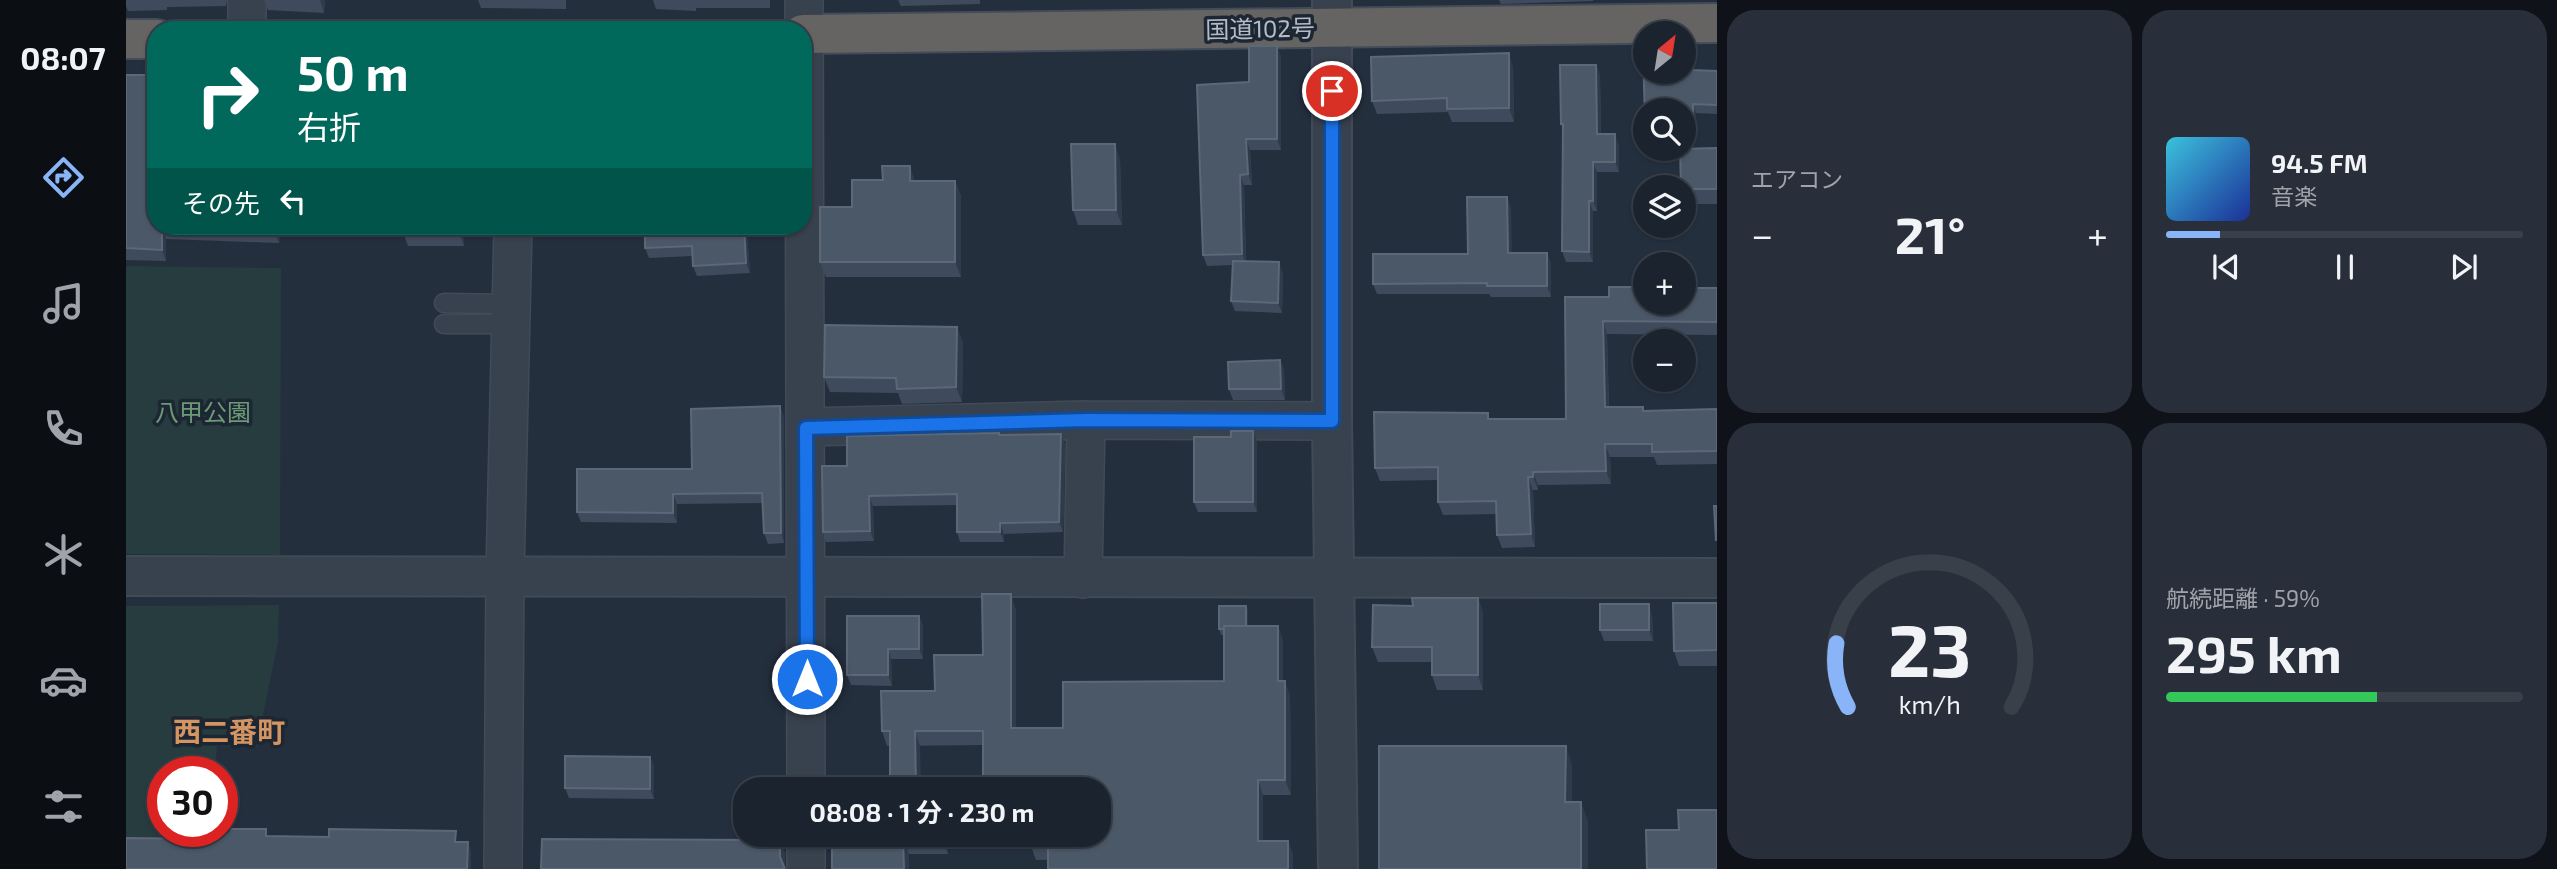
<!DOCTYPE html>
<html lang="ja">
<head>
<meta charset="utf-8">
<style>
	:root { --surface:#1b232e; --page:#282f3a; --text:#f1f3f6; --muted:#a0a4aa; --line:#39404a; --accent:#8ab4f8 }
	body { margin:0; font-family:"Exo 2","Noto Sans JP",sans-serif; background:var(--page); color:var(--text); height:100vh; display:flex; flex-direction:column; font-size:26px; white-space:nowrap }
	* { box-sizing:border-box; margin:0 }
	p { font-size:23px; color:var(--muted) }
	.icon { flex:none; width:38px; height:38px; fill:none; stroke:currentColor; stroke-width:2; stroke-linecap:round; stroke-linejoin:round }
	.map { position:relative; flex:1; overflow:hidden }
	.drawer { display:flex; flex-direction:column; gap:10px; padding:10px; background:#0f1319; width:840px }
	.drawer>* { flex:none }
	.hud { position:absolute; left:21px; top:21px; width:665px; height:214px; border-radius:28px; box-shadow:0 2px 5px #0004,0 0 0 2px var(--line); background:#00695c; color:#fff; overflow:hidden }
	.needle { width:46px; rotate:30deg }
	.buttons { position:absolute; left:1507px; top:21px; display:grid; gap:14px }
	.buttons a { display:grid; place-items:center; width:63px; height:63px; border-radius:50%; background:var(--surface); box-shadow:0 2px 5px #0004,0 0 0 2px var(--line); font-size:35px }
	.speed { position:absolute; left:21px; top:756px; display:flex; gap:14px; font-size:35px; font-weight:700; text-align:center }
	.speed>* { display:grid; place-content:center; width:91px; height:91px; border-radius:50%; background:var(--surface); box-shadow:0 2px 5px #0004,0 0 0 2px var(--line); line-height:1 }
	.speed .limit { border:10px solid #d22; background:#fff; color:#111 }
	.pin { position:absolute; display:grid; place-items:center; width:60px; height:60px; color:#fff; margin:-30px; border:4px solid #fff; border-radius:50%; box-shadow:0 2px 7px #0007 }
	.me { position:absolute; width:77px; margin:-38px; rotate:0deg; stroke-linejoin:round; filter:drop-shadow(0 0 5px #0008) }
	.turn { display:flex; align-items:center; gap:24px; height:147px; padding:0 35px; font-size:32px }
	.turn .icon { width:91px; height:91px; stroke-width:2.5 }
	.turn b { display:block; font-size:49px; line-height:60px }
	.then { display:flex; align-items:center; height:66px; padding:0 35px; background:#0003; gap:14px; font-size:26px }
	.big { font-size:52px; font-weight:700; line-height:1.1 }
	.drawer .widget { flex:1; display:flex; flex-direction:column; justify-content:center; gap:10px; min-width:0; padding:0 24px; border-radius:28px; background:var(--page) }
	.drawer .dial { align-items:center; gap:0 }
	.dial svg { height:182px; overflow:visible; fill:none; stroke:var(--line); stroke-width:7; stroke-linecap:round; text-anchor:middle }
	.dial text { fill:var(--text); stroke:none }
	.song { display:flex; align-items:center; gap:21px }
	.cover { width:84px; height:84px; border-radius:10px; background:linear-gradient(135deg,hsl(190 70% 55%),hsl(230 70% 35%)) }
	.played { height:7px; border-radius:4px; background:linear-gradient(90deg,var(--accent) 15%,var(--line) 15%) }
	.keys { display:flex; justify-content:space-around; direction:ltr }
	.heat { display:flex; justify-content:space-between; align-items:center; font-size:38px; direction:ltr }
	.charge { height:10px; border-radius:5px; background:linear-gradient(90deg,#34c759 59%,var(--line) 0) }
	.drawer .tiles { flex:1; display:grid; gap:10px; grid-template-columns:repeat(2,1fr) }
	.trip { position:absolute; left:607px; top:777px; width:378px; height:70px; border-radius:28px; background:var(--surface); box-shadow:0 2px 5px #0004,0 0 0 2px var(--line); font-weight:700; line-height:70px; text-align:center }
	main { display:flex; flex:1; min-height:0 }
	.tabs { display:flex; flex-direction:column; width:126px; justify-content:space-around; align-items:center; background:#0b0e12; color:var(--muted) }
	.tabs .icon { width:49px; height:49px }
	.tabs .current { color:var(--accent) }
	.tabs b { font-size:32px; color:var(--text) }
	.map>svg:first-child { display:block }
</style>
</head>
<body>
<main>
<nav class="tabs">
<b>08:07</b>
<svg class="icon current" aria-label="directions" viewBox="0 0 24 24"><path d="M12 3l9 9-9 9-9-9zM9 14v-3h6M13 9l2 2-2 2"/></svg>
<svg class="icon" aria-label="music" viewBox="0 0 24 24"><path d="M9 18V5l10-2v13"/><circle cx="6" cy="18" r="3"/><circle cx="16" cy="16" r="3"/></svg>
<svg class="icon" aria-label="phone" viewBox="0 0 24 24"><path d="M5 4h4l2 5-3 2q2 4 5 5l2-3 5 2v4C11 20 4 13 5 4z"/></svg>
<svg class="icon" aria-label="climate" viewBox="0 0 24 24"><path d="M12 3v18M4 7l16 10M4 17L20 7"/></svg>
<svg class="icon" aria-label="car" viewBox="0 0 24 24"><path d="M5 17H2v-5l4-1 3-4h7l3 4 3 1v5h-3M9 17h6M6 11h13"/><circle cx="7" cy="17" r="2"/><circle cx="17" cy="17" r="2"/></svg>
<svg class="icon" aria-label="filters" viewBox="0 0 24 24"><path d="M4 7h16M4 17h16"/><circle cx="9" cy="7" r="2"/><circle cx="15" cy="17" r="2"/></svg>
</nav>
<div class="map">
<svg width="1591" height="869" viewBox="0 0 1591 869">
	<rect width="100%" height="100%" fill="#242f3e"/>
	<path fill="#263c3f" d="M0,266L155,268L154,555L0,554Z
		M153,605L152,642L130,748L91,746L89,772H37V831H87V838L0,837V606Z"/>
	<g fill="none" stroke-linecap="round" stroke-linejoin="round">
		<g stroke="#414a57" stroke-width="21">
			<path id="service" d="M318,303L385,304
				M318,324H385"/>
		</g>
		<g stroke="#414a57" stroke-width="40">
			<path id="minor" d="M678,0L680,789
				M121,30V0
				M680,427L960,420L1206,421
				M957,579L960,420
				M377,869L379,575L387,226
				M680,869V835"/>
		</g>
		<g stroke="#414a57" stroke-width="42">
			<path id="tertiary" d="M1206,0V421L1212,869
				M0,576C530,574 1061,580 1591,578"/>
		</g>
		<g stroke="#434c59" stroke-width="42">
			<path id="trunk" d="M677,34L1591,23
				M0,39H30"/>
		</g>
		<use href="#service" stroke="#38414e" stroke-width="18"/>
		<use href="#minor" stroke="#38414e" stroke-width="37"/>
		<use href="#tertiary" stroke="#38414e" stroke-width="38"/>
		<use href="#trunk" stroke="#656462" stroke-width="38"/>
	</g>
	<path fill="#3f4b5c" d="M0,0H101L100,6L41,7V10L2,11L0,6Z
		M138,0H199L198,13L142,10Z
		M352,0H440V9L355,8Z
		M527,0H644V8H570V11L530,9Z
		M772,0H861H854V4L775,6Z
		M1373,0H1467V1L1375,4Z
		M1566,54L1569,63V70L1591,71V114L1570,113V128H1558V110Z
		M1155,56V150H1124L1126,185H1118L1120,261L1157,273L1156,313L1109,311L1105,301L1106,265L1081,266L1077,255L1123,82Z
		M1470,65L1474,75L1475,134L1493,145V172H1471V211H1467V262H1440L1436,251L1437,130L1435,124Z
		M1387,67L1388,122H1326L1322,112L1251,114L1246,101Z
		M0,75L30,226H155L153,243L40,239V261L0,260Z
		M1591,148V204H1560L1558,197V187Z
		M994,159L996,225H952L947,210Z
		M789,181H829L835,196V277H700L694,262L726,207Z
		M1385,207V253H1421L1425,264V297H1365L1363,294H1251L1247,284L1342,254Z
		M338,226V246H282L278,235Z
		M511,226H619L621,233L624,273L571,276L567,266L566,256L523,258L519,248V231H513Z
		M1591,288V335L1481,334L1483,407L1518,411L1591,409V464L1531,465L1528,457H1484L1485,484L1412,485V490H1407L1409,547L1376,548L1371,535V514L1317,515L1312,502V480L1254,481L1249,468L1364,419H1440L1483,297Z
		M837,342L836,402L776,404L772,393L704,392L698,377Z
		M1154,360L1158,371L1159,400H1107L1103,389Z
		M654,406L658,417V543L642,544L638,533L636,503L551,504V523L455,522L451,512L566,469Z
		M935,434L939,445L937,532L878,534V542H834L831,532V505L747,506L748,541L700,542L697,532L721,466L874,435Z
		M1131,442V512H1072L1068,502Z
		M1352,598L1357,613V690H1311L1306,675V662H1252L1246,647L1287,606Z
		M1591,603V666H1553L1548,651Z
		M1120,606L1122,611V626H1152L1157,641V681L1164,696L1165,795H1137V841H1162L1167,855L910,860L905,846L973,789H862L857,776V745L761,746L756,731L857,655L890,609V728H937L1098,681V635H1095L1093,629Z
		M1526,615L1527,641H1478L1474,630Z
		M793,616L797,626V659H765L766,686L725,685L721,675Z
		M524,757L528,767V799L443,798L439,788Z
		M706,835H822V854H783Z"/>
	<path fill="#2f3b4b" d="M194,0H199L198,13Z
		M1151,46L1155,56V150L1151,139Z
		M1383,53L1387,67L1388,122L1383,108Z
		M1566,54L1569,63V80L1566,70Z
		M1470,65L1474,75L1475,145L1471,134Z
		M1567,104L1570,113V128L1567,118Z
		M1489,134L1493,145V172L1489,162Z
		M1120,139L1124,150L1126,185L1122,174Z
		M989,144L994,159L996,225L990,210Z
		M1467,162L1471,172V211L1467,201Z
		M784,166L789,181H784Z
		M1114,175L1118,185L1120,265L1116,254Z
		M829,181L835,196V277L829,262Z
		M1381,197L1385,207L1386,264L1382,253Z
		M1463,201L1467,211V262L1463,252Z
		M150,226H155L153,243L149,232Z
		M334,226H338V246L334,235Z
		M618,226L621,233L624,273L620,263Z
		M36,227L40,239V261L36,250Z
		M1421,253L1425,264V297L1421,286Z
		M1153,262L1157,273L1156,313L1152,303Z
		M1477,321L1481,334L1483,420L1479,407Z
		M831,327L837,342L836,402L830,387Z
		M1154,360L1158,371L1159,400L1155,389Z
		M654,406L658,417V543L655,533Z
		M1127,431L1131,442V512L1127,502Z
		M935,434L939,445L937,532L933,522Z
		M1479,444L1484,457L1485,484L1480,471Z
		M1407,472L1412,485V490L1407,477Z
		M1402,477L1407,490L1409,547L1405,534Z
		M547,494L551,504V523L547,513Z
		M743,496L747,506L748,541L744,531Z
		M874,523L878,534V542L874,532Z
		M885,594L890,609V743L885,728Z
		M1352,598L1357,613V690L1352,675Z
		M1523,604L1526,615L1527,641L1523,630Z
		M1120,606L1122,611V635L1120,629Z
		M793,616L797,626V659L793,649Z
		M1152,626L1157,641V696L1152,681Z
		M762,649L765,659L766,686L762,675Z
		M1159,681L1164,696L1165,795L1159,780Z
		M789,731L794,746L795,789H790Z
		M1440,746L1446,765V821L1439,802Z
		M524,757L528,767V799L524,789Z
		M1132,780L1137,795V855L1132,841Z
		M1455,802L1462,821V869H1455Z
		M816,835H822V854L816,839Z
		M777,839L783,854V869H778Z
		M654,840L659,853V869L654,857Z
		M1162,841L1167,855V869H1162Z
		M342,842L345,852V869H341Z"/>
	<path fill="#4b5868" stroke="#5c6777" stroke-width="2" d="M1123,46H1151V139H1120L1122,174L1114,175L1116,254L1077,255L1071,85L1123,82Z
		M1383,53V108L1321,109V98L1246,101L1245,57Z
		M1558,54H1566V70L1591,71V105L1567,104V118L1558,119V110H1519V116L1517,55H1519V72H1558Z
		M1434,65H1470L1471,134H1489V162H1467V201H1463V252L1436,251L1437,124H1435Z
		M0,75H30V226H150L149,232L36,227V250L0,248Z
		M945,144H989L990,210H947Z
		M1591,148V189H1558V187H1555L1554,149Z
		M756,166H784V181H829V262H694V207H726V180H757Z
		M1341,197H1381L1382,253H1421V286H1361V283L1247,284V254H1342Z
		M278,226H334V235H278Z
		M519,226H618L620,263L567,266L566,246L519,248Z
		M1107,261L1153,262L1152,303L1105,301Z
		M1483,287H1519V303H1558V288H1591V322L1477,321L1479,407H1517V411L1591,409V451L1526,452V444H1479L1480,471L1407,472V477H1402L1405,534L1371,535L1370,501L1312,502V467L1249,468L1248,412L1362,413V419H1440L1439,297H1483Z
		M699,325L831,327L830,387L771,389L770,378L698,377Z
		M1154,360L1155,389H1103L1102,362Z
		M654,406L655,533H638L636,493L547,494V513L451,512V469H566L565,409Z
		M1105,431H1127V502H1068V437H1105Z
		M873,433V435L935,434L933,522L874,523V532H831V494L743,496L744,531L697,532L696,466H721V436Z
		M1588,506H1591V540H1590Z
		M856,594H885V728H937V682L1098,681V626H1152V681H1159V780H1132V841H1162V869H922V846H905V835H973V789H904V776H857V731H789L790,789H764V731H756L755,691H809L808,655H857Z
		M1286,598H1352V675H1306V647H1246L1247,605L1287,606Z
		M1547,603H1591V650L1548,651Z
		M1474,604H1523V630H1474Z
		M1093,606H1120V626H1098V629H1093Z
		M721,616H793V649H762V675H721Z
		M1253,746H1440L1439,802H1455V869H1253Z
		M439,756L524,757V789L439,788Z
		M1552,810H1591V869H1521L1520,830H1553Z
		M96,829H140V836L203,837V829L330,831L329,842H342L341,869H0V838L91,839L92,831H96Z
		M706,835H816V839H777L778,869H706Z
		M416,839L654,840V857L659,869H415Z"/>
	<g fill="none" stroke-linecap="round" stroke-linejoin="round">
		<g stroke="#114b97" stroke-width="18">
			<path id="route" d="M681,679L680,428L960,420L1206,421V91"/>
		</g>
		<use href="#route" stroke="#1a73e8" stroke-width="12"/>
	</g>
	<g text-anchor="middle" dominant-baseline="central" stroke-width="7" stroke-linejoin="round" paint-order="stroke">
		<g font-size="24" fill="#b4bcc9" stroke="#1d2633">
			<text transform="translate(1134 28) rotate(-1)">国道102号</text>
		</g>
		<g font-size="24" fill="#6b9a76" stroke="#1d2633">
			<text x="77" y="411">八甲公園</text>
		</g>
		<g font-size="28" font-weight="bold" fill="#d59563" stroke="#1d2633">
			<text x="103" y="731">西二番町</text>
		</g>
	</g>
</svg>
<div class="buttons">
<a><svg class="needle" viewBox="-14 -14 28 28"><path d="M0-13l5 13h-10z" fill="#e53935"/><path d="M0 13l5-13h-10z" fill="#a0a4aa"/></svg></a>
<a><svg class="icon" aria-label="search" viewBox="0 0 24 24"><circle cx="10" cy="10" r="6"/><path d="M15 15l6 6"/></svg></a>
<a><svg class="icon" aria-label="layers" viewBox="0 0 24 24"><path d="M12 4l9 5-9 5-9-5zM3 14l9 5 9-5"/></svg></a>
<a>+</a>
<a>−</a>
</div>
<div class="speed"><div class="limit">30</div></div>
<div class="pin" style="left:1206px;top:91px;background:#d93025"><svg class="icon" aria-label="arrive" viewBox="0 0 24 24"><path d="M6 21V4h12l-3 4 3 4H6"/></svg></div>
<svg class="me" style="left:681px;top:679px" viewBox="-20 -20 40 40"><circle r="17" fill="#1a73e8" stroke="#fff" stroke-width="3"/><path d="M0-11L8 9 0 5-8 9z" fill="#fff"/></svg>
<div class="trip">08:08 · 1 分 · 230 m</div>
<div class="hud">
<div class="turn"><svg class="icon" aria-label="right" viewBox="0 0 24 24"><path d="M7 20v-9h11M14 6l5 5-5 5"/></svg><div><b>50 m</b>右折</div></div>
<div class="then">その先<svg class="icon" aria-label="left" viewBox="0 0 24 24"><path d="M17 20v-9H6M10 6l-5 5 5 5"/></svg></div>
</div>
</div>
<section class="drawer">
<div class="tiles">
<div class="widget"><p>エアコン</p>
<div class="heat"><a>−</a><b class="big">21°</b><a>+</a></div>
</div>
<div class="widget">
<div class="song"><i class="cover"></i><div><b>94.5 FM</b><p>音楽</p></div></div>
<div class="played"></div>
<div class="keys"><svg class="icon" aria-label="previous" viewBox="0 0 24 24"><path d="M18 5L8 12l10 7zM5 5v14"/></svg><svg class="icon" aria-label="pause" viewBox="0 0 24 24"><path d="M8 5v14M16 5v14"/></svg><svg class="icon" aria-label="next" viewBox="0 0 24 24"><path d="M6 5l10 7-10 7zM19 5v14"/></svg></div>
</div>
<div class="widget dial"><svg viewBox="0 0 100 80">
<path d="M14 69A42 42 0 1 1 86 69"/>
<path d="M14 69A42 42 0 0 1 9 41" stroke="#8ab4f8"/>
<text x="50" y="56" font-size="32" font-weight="700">23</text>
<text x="50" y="72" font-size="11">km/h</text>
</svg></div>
<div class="widget"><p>航続距離 · 59%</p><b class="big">295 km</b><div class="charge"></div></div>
</div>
</section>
</main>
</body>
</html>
